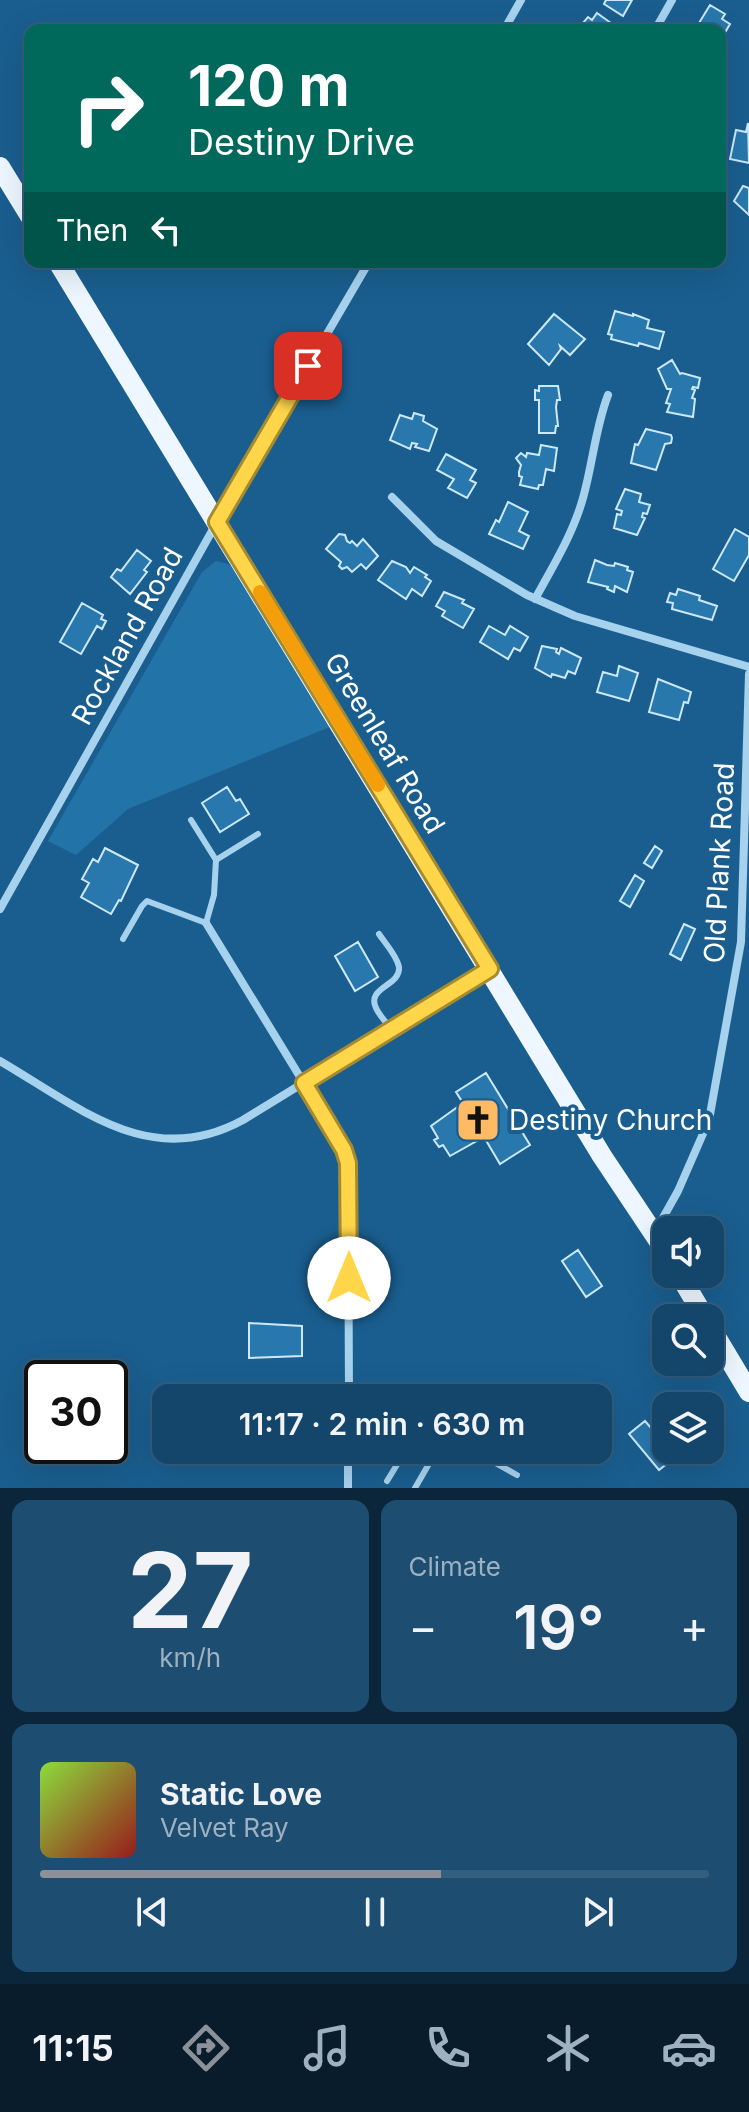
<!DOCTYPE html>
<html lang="en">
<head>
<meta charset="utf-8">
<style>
	:root { --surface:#14466b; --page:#1d4d71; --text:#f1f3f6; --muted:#9db1c1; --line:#335e7e; --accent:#8c9099 }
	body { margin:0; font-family:Inter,sans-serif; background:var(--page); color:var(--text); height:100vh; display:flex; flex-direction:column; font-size:30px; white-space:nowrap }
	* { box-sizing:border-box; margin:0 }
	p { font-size:26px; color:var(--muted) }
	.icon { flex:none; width:44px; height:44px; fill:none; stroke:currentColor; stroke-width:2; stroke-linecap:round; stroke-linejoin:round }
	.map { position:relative; height:1488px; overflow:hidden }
	.details { display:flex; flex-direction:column; gap:12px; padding:12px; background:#0b263b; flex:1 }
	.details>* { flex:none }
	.top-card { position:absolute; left:24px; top:24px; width:702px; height:244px; border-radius:16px; box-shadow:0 8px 32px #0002,0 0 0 2px var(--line); background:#00695c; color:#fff; overflow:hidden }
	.fabs { position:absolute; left:652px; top:1216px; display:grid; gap:16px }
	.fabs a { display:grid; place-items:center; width:72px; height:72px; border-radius:16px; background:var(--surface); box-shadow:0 8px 32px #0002,0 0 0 2px var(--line); font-size:40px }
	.speed { position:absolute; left:24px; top:1360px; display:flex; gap:16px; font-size:40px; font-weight:700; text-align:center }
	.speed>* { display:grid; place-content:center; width:104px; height:104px; border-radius:50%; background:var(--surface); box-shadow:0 8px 32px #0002,0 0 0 2px var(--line); line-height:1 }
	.speed .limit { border:4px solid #111; border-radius:12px; background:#fff; color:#111 }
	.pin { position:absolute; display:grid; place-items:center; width:68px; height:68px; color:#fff; margin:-34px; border-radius:16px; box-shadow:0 4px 12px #0006 }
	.me { position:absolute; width:88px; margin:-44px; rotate:0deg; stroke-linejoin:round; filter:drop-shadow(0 0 6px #0008) }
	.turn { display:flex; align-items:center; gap:28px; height:168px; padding:0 32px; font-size:36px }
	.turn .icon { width:104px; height:104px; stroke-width:2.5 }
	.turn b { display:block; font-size:56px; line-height:68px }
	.then { display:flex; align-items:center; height:76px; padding:0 32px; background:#0003; gap:16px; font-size:30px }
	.big { font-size:60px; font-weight:600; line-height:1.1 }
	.details .widget { flex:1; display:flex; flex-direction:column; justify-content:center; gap:12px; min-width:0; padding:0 28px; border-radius:16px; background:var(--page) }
	.details .dial { align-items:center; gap:0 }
	.dial b { font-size:104px; line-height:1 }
	.song { display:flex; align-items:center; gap:24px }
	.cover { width:96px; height:96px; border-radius:12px; background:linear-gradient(135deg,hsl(90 70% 55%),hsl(0 70% 35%)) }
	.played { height:8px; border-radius:4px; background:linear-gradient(90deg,var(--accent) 60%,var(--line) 60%) }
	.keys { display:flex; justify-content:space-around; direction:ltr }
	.heat { display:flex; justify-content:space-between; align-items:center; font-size:44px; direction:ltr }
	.details .tiles { flex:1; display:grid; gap:12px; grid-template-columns:1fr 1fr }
	.widget:last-child { grid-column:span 2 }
	.trip { position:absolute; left:152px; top:1384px; width:460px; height:80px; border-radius:16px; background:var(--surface); box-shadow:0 8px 32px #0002,0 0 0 2px var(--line); font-weight:600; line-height:80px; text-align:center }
	.tab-bar { display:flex; height:128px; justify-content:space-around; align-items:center; background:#081c2b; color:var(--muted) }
	.tab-bar .icon { width:56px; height:56px }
	.tab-bar .selected { color:var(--accent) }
	.tab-bar b { font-size:36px; color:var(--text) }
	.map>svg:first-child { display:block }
</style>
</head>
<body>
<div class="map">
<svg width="749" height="1488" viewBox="0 0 749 1488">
	<rect width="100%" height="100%" fill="#1a5e8f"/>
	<path fill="#2273a8" d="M216,561L228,564L241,575L330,727L128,809L76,855L48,841L202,572Z"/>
	<path fill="#2878ad" stroke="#cde8fa" stroke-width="2" d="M606,0H632L623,16L604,4Z
		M710,5L725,14L722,19L730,24L720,41V30H701L703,26L699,23Z
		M597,13L615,26L613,30H577L588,17L592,20Z
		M748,123L749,163L730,159L736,130L746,132Z
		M743,186L749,188V215L734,201Z
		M615,311L633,316V314L649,320L647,328L664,332L659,349L639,343L638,346L611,339L612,335L608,334Z
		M554,314L585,339L570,355L560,346L561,349L549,365L528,344Z
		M672,360L680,374L682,373L700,378L698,388L693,387L692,389L695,390L692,398L695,399L693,417L667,412L670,404L666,403L671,389H667L658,369Z
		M539,386H558L560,400H557L556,407L558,426H556L555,433H539V400H535V390L539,391Z
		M414,413L424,416L423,421L437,429L429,451L415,447L417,444L412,443L410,449L390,440L400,415L412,419Z
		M646,429L671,435L672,438L671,443L665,444L656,470L631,463L635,444L638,445Z
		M541,445L557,448L554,471L546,469L543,485H539L538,489L520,485L522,477L519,476V472L521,465L516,458L521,453L526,457L527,453L539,455Z
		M446,454L476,470L470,480L476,483L467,498L448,488L454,479L437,470Z
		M625,489L641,494L639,502L650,505L647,514L643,513L642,517L645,518L637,535L614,528L617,514L621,515L622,511L616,509Z
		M508,502L528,512L519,531L529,536L523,549L489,534L496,520L499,522Z
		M735,529L749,537V555L734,581L713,569Z
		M339,534L345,535L347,541L350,543L352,541L357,546L363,539L378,556L366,569L361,564L352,572L347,567L342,569L339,566L341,562L326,549Z
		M137,550L151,561L144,570L147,572L130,594L111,577L117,569L121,571Z
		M595,560L607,565L614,566L615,563L628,567L627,570L633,572L627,592L615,586L614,592L607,589L608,587L588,582Z
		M392,561L406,567L410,573L414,567L427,575L425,577L431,581L422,596L412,589L406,599L378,580Z
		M678,589L700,596L699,600L717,606L712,620L672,609L673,603L667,602L670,593L676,595Z
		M444,592L464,600L462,603L474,609L463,628L442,616L445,611L436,606Z
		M82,603L103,615L101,619L106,621L102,629L97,626L81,654L60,642Z
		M489,626L505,635L510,626L528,637L520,651L514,648L508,659L480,642Z
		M542,646L557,649L556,652L559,654L561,648L581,658L575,674L568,671L565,678L552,674L551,677L535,668Z
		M619,666L638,673L629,701L597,692L603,672L617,676Z
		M658,679L691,692L688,703L684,702L679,720L649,712Z
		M227,787L236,801L240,799L249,814L220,832L202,803Z
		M655,846L662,851L652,868L644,863Z
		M105,848L138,865L121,901L119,900L111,914L81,897L89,883L82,879L93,859L98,862Z
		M635,875L644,881L630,907L620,901Z
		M684,924L695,929L681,960L670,954Z
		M358,942L378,977L355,991L335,956Z
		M486,1073L530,1145L500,1164L484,1137L450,1156L443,1145L439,1147L434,1140L438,1138L431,1126L463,1103L456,1092Z
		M578,1250L602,1286L586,1297L562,1261Z
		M249,1323L302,1326V1356L249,1358Z
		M645,1421L664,1443L658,1448L669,1462L659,1470L629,1434Z"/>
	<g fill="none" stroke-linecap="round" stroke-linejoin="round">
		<path stroke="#a7d2ee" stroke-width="6" d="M216,860L258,834
			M379,934C385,943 397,956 399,967C401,986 366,987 376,1008C379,1015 386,1022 391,1029
			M123,939L142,906L147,901L206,923L214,895L216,860L191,820
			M472,1450L517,1475
			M387,1481L406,1450
			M415,1488L437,1450"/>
		<path stroke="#a7d2ee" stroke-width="8" d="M504,30L521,0
			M655,30L672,0
			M392,497L436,541L527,595L575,616L749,667
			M535,599C553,566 573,534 583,498C593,463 595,429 608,395
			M0,909L217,522L369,262
			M206,923L338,1139L348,1163L349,1398
			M0,1061C79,1107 150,1171 243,1120L489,969
			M655,1232L678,1191L709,1120L741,942L749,674
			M348,1488V1450"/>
		<path stroke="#eef7ff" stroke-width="20" d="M0,167L30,216
			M58,262L602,1156L666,1252
			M679,1274L705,1318
			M710,1327L749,1392"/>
	</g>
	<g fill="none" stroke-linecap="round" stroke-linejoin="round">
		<g stroke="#a68a30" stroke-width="20">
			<path id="route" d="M308,366L217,522L490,969L304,1083L344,1150L348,1163L349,1278"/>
		</g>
		<use href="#route" stroke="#ffd54a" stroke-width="14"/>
		<path stroke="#f59e0b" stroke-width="14" d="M260,592L378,785"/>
	</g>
	<defs>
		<g id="church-square" transform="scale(2.3)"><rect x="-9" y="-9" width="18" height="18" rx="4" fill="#ffbb64" stroke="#1a5e8f"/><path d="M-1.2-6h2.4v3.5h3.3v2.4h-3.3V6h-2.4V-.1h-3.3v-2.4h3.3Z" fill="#111"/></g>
	</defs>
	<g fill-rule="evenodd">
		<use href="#church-square" x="478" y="1120"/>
	</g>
	<g text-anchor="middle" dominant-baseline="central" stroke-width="8" stroke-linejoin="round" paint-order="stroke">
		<g font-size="28" fill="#fff" stroke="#1a5e8f">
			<text transform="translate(127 636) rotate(-61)">Rockland Road</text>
			<text transform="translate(385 743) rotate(59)">Greenleaf Road</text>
			<text transform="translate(719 863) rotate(-87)">Old Plank Road</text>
		</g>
		<g font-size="28" fill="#fff" stroke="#1a5e8f" text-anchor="start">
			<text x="509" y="1120">Destiny Church</text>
		</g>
	</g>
</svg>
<div class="fabs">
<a><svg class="icon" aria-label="sound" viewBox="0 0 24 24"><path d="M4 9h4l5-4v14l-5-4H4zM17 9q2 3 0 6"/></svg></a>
<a><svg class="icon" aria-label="search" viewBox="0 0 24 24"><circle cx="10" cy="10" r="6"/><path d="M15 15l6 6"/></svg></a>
<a><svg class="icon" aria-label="layers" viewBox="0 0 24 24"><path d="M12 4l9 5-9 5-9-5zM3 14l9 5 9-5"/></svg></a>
</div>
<div class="speed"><div class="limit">30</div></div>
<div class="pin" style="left:308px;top:366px;background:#d93025"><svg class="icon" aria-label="arrive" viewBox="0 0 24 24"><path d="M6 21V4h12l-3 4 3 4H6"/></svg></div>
<svg class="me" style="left:349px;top:1278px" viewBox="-20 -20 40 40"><circle r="19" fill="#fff"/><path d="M0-13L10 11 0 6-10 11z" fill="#ffd54a"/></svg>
<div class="trip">11:17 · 2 min · 630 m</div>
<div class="top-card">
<div class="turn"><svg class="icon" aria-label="right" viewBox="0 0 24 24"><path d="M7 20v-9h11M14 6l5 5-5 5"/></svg><div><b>120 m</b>Destiny Drive</div></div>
<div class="then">Then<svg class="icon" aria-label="left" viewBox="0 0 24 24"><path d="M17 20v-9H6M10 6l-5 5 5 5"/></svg></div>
</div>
</div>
<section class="details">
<div class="tiles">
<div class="widget dial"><b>27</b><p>km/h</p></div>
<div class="widget"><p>Climate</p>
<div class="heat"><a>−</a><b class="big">19°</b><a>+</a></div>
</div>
<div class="widget">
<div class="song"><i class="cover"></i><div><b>Static Love</b><p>Velvet Ray</p></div></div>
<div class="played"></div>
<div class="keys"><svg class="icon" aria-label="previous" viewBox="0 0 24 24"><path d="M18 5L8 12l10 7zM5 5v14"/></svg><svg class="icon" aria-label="pause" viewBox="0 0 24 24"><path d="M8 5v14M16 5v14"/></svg><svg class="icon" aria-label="next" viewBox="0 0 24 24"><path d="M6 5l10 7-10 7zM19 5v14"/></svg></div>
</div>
</div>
</section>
<nav class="tab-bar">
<b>11:15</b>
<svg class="icon selected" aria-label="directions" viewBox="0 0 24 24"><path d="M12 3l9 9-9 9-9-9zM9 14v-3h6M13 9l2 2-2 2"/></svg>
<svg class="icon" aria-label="music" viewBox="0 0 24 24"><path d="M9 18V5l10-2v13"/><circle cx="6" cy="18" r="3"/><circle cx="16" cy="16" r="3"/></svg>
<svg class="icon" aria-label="phone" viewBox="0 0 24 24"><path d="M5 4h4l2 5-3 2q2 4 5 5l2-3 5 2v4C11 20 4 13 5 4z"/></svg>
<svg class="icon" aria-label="climate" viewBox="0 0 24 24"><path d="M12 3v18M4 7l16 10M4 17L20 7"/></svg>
<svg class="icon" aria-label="car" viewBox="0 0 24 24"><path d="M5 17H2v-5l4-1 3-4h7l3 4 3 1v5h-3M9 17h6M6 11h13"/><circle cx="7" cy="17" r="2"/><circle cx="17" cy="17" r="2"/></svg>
</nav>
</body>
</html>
